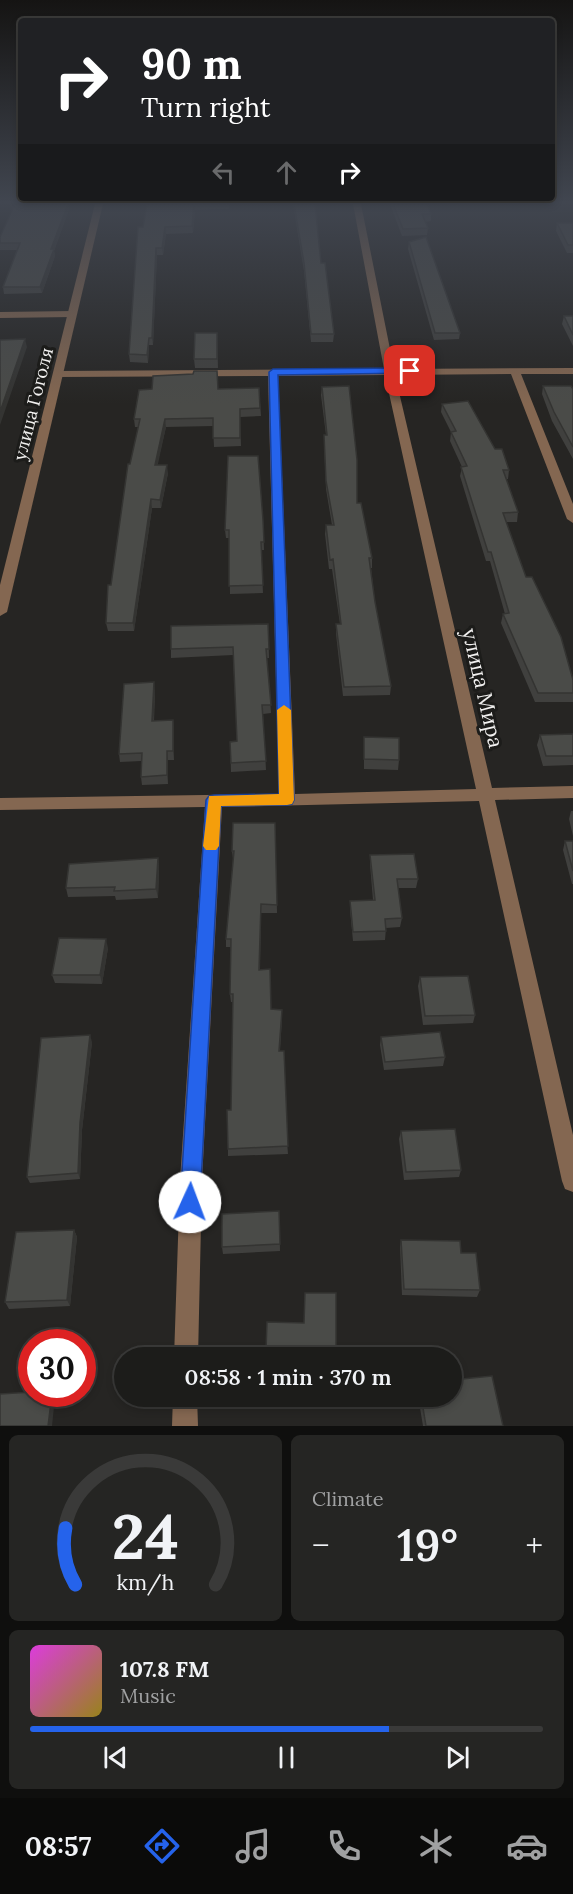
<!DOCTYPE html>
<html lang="en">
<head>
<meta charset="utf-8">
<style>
	:root { --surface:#1c1c1a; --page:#252523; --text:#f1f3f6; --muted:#a0a1a2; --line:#3a3a39; --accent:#2563eb }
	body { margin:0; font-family:Lora,serif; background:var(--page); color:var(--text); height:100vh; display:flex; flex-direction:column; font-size:22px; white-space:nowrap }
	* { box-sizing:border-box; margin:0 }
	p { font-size:20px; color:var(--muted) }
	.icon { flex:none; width:33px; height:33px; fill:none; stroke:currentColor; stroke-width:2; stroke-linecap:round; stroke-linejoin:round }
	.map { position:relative; height:1426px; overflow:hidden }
	.sheet { display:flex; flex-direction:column; gap:9px; padding:9px; background:#0f0f0e; flex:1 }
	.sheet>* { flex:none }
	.banner { position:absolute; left:18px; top:18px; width:537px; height:183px; border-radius:6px; box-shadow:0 3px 9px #0003,0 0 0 2px var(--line); background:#202124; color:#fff; overflow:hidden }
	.speed { position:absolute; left:18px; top:1329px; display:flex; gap:12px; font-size:30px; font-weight:700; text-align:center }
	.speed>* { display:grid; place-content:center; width:78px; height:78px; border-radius:50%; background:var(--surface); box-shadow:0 3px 9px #0003,0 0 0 2px var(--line); line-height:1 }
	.speed .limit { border:9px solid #d22; background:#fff; color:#111 }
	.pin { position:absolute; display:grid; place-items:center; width:51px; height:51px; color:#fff; margin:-26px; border-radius:12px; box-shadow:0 3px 9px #0006 }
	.me { position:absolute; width:66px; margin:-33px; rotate:2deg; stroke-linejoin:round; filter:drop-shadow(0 0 4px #0008) }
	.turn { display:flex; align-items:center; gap:21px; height:126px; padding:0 24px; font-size:27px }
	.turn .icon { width:78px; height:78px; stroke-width:2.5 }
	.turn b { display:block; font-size:42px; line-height:51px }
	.lanes { display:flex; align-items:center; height:57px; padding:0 24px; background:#0003; justify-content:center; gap:30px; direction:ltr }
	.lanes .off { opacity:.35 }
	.big { font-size:45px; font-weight:600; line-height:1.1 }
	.sheet .tile { flex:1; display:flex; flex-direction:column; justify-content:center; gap:9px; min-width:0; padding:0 21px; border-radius:9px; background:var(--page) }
	.sheet .dial { align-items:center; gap:0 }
	.dial svg { height:156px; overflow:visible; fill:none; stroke:var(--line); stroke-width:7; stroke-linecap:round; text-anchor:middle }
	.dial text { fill:var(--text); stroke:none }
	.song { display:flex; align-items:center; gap:18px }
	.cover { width:72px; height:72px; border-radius:9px; background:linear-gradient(135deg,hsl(300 70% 55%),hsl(50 70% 35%)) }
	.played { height:6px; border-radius:3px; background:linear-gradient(90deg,var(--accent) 70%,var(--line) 70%) }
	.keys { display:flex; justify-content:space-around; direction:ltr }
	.heat { display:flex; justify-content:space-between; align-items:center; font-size:33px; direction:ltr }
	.sheet .tiles { flex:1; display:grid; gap:9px; grid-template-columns:1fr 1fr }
	.tile:last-child { grid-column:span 2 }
	.trip { position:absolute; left:114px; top:1347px; width:348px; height:60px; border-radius:30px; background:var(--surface); box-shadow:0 3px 9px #0003,0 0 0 2px var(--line); font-weight:600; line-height:60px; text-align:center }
	.menu { display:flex; height:96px; justify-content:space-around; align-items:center; background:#0b0b0a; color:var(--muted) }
	.menu .icon { width:42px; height:42px }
	.menu .selected { color:var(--accent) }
	.menu b { font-size:27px; color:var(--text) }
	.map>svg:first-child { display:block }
</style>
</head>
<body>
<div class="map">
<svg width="573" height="1426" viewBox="0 0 573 1426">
	<rect width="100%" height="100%" fill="#262523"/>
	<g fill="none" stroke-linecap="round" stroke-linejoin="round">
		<path fill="#846751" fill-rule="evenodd" d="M353,204H361L394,369L573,368V374H521L573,504V523L567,519L511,374L395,375L492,788L573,786V798L495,800L573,1135V1192L565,1189L562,1181L479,801L222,807L202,1180L198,1358H174L180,1180L205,807L0,810V798L279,794L268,376L58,377L53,374L58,371L384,369ZM385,375L476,789L295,794L278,376Z
			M0,312L72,311L77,314L72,317L0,318Z
			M173,1396H197L198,1426H172Z"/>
		<path fill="#846751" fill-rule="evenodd" d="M95,204H103L7,612L0,616V585Z"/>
	</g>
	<path fill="#40403e" d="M15,204H69V209L54,251L55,256L42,293L4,294L3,287L17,250H0V237Z
		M147,204H229V209L195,210L193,233L166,234L163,255H157L153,345H149L148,363L130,362L129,354Z
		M293,204H315L321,263L334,334L333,342H311L304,271Z
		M390,204H427L431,214V221L425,222L428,228L427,235L402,236Z
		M557,223H573V253H567L556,231Z
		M409,242L460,333L459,339L434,340L408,249Z
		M564,316H573V346L562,324Z
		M217,333L218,368H195L194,359Z
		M543,386L573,389V459L552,421L542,394Z
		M322,387L357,503L372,558V568H371L375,602L391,686L390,695L343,696L336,634V624H340L332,569H329L325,534L326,525H332L326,489L324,443V435H326L321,395Z
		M259,388L261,416L240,417L241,446L214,447L213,426L166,427L157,465L168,473L161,508H152L134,631H108L106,623L111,585L130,464L138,427H135L134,419L218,389Z
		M442,404L495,449L509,470L508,479H506L518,512L517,522H506L526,577L573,680V702H535L501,623L503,614H505L490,561H486L460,476L462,467L450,441L451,432L441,412Z
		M263,520L264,550H261L263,593L230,594L229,538H226L225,530Z
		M268,624L269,658H267L271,713L263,714L266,770L231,772L230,742L237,741L233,655L171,658V649Z
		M155,691L154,721L173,720L174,729V760H168V784L142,785L141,777V761L120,762L119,754Z
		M573,734V765L543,766L537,745L540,735Z
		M364,737L399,760L398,770L364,769Z
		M571,811H573V836L569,819Z
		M275,823L277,913H261L260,970L271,1009L282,1018L280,1051L288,1154L228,1156V1149L231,1110L233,1002H231L230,994L231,947H226V939L233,859L232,851Z
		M565,841H573V884H572L563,850Z
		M370,855L418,879L416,888H398L402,918L400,927L386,928L385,940L353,941L350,910V901L373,900L370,864Z
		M158,858L159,868L158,898L116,900L115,896L68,897L66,888Z
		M108,948L102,984L55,983L52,975Z
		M420,977L475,1015L473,1023L423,1025L418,986Z
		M381,1037L445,1057L443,1066L384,1070L380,1045Z
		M92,1042L82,1130L80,1179L30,1183L27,1177Z
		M401,1131L461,1170L459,1177L404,1180L399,1139Z
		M279,1211L280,1251L223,1254L222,1247Z
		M74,1230L77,1237L70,1306L9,1309L5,1302Z
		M401,1240L461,1253L480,1290L477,1297L402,1295L400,1247Z
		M266,1350L336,1352L335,1358H311L266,1356Z
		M418,1396H452L503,1426H423Z"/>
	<path fill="#343432" d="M66,204H69V209L54,251L55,256L42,293L40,287L51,249Z
		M195,204V210L193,233L192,226Z
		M165,227L166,234L163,255L162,248Z
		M156,248L157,255L153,345L152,338Z
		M149,338V345L148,363L147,355Z
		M25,339L27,347L0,425V412Z
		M165,419L166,427L156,473L155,465Z
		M167,465L168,473L161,508L160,500Z
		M151,499L152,508L134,631L133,623Z
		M154,682L155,691L153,730L152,721Z
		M173,720L174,729V760L173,751Z
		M167,751L168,760V784L167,775Z
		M158,858L159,868L158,898L156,889Z
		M106,939L108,948L102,984L100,975Z
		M90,1035L92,1042L82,1130L80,1179L78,1173L80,1123Z
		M74,1230L77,1237L70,1306L67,1300Z
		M52,1394H53L55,1397L52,1426H48Z"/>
	<path fill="#4a4b48" stroke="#343432" stroke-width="1.5" d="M15,204H68L51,249H54L40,287H3L20,243H0V237Z
		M147,204H194L192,226L165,227L162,248H156L152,338H149L147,355L129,354L138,227H143Z
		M294,204H315L321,263H325L334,334H311L304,263Z
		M393,204H427L431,214H422L428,228L403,229Z
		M557,223H573V245H568Z
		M426,237L460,333H435L409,242Z
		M564,316H573V335Z
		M195,333H217V359H194Z
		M25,339L0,412V340Z
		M194,371H217L218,389L259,388L260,408L240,409V438H213V418L165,419L155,465H167L160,500L151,499L133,623H106L108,585H111L128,464H130L140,419H134L139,390L152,389L153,376L193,374Z
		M349,386L357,460V503H361L372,558H369L375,602L391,686L344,687L336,624H341L333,559L330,560L326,525H334L326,481L324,435H327L322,387Z
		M543,386H571L573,389V447L554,412Z
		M468,401L495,449H502L509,470H503L518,512L503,513L526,577H532L561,637L573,680V693H538L503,614L509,613L491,552H488L461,467L467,466L451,432L456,431L442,404Z
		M228,456H258L263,520L264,542H261L263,585L229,586V530H225Z
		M268,624L269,649H266L271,705H262L266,761L231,763L230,742L237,741L233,647L171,649V626Z
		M154,682L152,721L173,720V751H167V775L141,777L142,753L119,754L124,684Z
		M573,734V756H546L540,735Z
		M364,737L399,738V760L364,759Z
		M233,823H275L277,905L261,904L259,970L270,969L271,1009L282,1010L279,1051H284L288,1146L228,1149L227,1110H231L233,994H230L231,939H226L234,851H232Z
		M565,841H573V871Z
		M414,854L418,879H397L402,918L385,919L386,931L353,932L350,901L375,900L370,855Z
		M158,858L156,889L114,891L115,887L66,888L69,864Z
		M59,938L106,939L100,975H52Z
		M468,976L475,1015L425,1016L420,977Z
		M440,1032L445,1057L385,1062L381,1037Z
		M90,1035L80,1123L78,1173L27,1177L41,1038Z
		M455,1129L461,1170L406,1172L401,1131Z
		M279,1211L280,1244L222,1247V1214Z
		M74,1230L67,1300L5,1302L16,1232Z
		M401,1240L460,1241L461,1253H476L480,1290L404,1289Z
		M305,1293H336V1352L266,1350L267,1322L304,1323Z
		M492,1376L503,1426H426L421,1396H452V1380Z
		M32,1392V1394H52L48,1426H0V1394Z"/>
	<linearGradient id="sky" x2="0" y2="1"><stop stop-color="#151413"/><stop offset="0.5" stop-color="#414650"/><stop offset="1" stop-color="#414650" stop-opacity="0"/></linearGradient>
	<rect width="573" height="404" fill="url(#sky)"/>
	<path fill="#2563eb" stroke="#184099" stroke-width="1.5" d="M410,368L415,371L413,373L278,375L294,800L292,804L287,805L221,806L200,1202L197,1209L190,1212L183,1209L180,1202L206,800L209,796L214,795L279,794L269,372L273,369Z"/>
	<path fill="#f59e0b" d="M284,705L291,710L294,800L292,804L287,805L221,806L219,846L216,850H206L203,846L209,796L279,794L277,710Z"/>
	<g text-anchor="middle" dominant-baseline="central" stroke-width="6" stroke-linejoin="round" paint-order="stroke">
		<g font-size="18" fill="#f1f0ef" stroke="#1c1c1a">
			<text transform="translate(33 404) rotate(-76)">улица Гоголя</text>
		</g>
		<g font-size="21" fill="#f1f0ef" stroke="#1c1c1a">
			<text transform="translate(483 688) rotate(77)">улица Мира</text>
		</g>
	</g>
</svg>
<div class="speed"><div class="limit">30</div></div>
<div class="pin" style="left:410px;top:371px;background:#d93025"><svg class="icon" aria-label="arrive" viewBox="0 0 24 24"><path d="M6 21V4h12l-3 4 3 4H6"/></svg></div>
<svg class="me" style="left:190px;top:1202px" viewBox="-20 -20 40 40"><circle r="19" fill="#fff"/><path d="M0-13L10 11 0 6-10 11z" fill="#2563eb"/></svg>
<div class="trip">08:58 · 1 min · 370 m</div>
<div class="banner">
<div class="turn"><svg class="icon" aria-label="right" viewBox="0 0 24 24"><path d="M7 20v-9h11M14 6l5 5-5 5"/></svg><div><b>90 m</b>Turn right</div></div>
<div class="lanes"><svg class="icon off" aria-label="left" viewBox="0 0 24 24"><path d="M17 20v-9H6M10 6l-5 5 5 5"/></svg><svg class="icon off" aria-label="ahead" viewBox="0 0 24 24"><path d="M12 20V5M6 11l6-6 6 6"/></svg><svg class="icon" aria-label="right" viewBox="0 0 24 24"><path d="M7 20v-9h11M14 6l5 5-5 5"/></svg></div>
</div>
</div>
<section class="sheet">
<div class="tiles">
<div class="tile dial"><svg viewBox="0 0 100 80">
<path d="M14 69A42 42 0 1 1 86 69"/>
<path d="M14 69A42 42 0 0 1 9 40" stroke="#2563eb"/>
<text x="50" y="56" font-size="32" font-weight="700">24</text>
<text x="50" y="72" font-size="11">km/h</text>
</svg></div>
<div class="tile"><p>Climate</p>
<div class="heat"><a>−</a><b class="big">19°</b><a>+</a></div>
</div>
<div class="tile">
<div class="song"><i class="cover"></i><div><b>107.8 FM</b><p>Music</p></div></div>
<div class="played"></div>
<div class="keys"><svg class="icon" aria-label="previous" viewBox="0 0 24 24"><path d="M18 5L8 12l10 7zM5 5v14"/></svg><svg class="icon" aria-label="pause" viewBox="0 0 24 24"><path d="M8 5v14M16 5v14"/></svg><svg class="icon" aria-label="next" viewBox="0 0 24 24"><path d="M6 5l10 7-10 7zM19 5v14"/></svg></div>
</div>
</div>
</section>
<nav class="menu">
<b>08:57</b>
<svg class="icon selected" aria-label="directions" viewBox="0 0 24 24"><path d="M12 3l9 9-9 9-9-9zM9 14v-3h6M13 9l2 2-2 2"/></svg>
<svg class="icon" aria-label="music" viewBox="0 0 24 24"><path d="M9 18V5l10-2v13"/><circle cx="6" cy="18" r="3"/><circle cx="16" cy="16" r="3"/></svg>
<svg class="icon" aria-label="phone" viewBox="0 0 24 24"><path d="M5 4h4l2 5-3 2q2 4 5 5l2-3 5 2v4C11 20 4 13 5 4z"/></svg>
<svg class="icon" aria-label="climate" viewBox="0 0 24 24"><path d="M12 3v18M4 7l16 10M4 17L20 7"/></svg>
<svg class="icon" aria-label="car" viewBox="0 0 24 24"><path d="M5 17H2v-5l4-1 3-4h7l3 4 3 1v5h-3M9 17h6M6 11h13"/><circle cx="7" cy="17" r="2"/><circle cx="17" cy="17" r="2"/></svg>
</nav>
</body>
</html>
